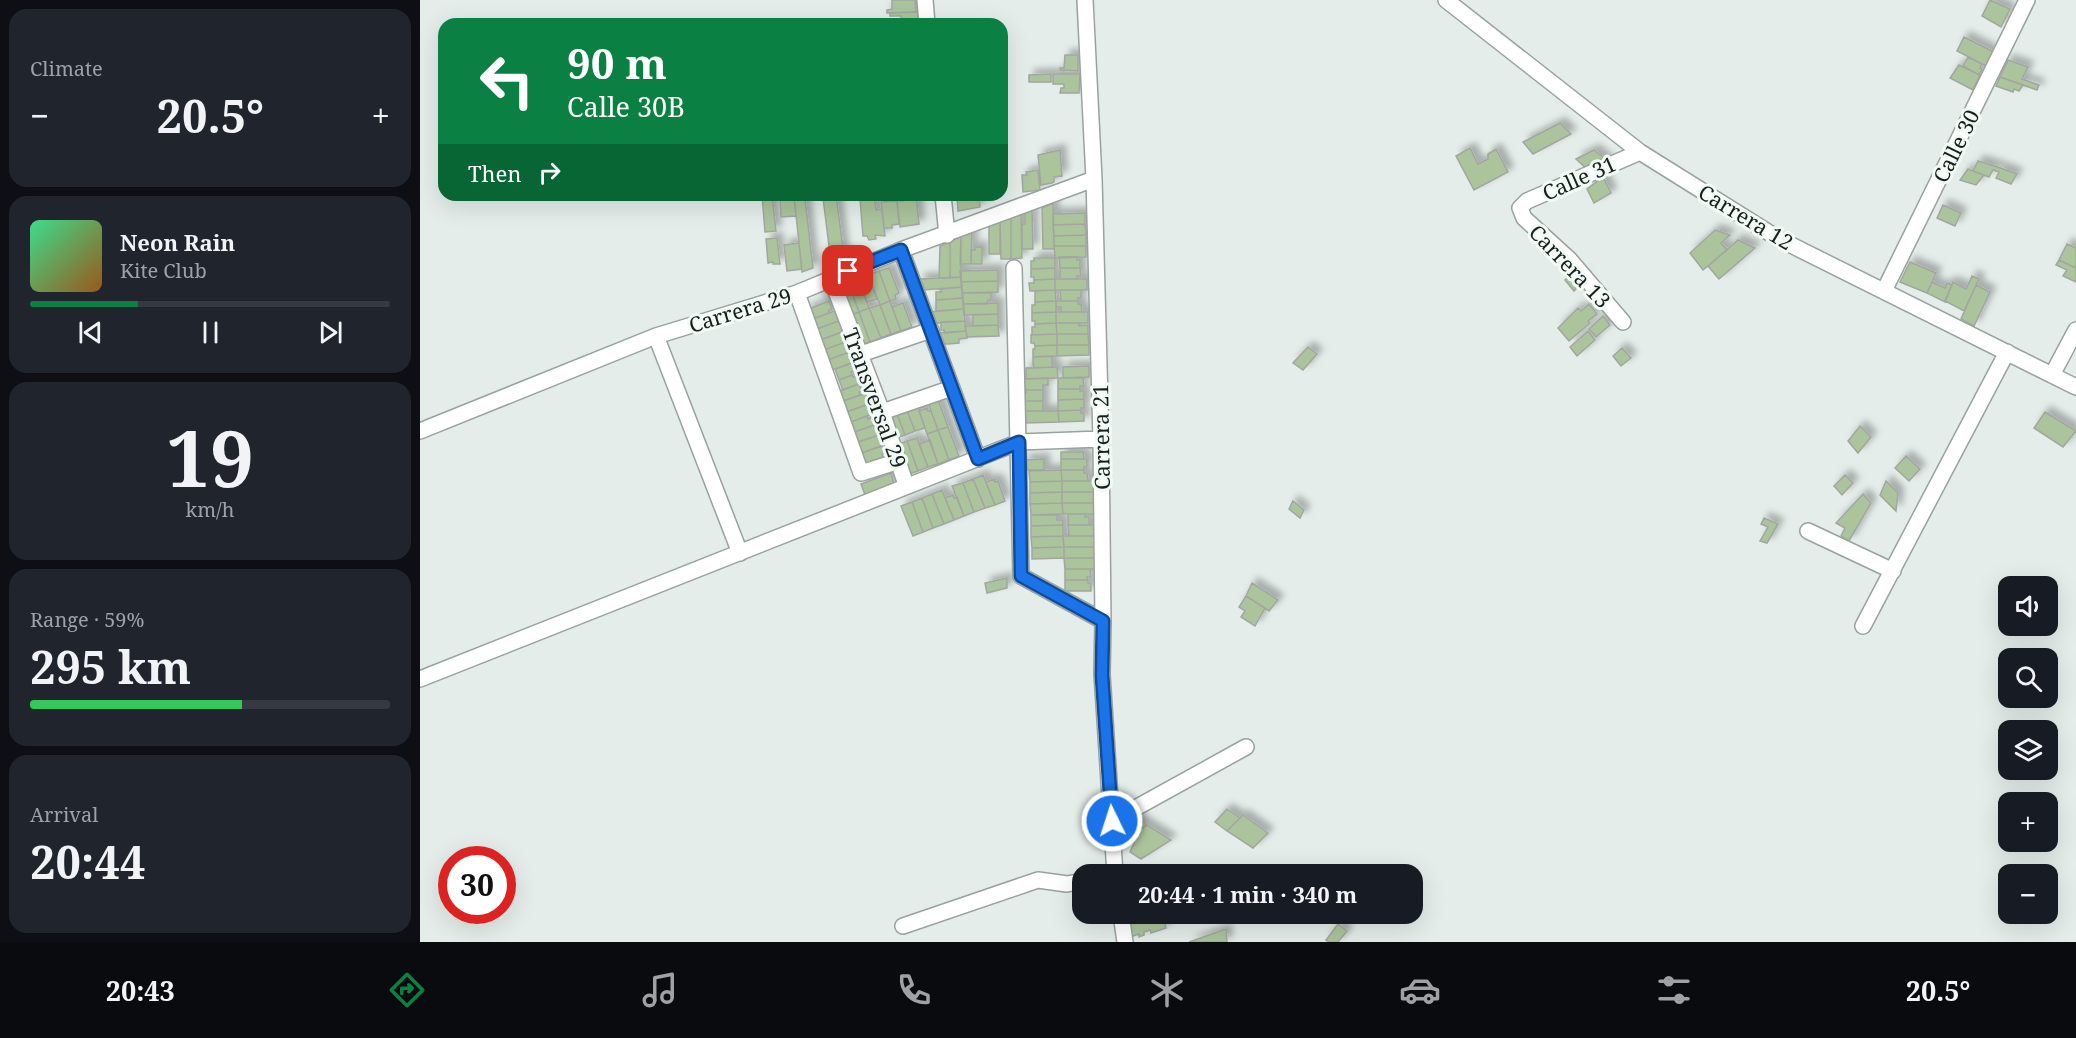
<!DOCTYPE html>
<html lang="en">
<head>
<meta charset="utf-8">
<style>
	:root { --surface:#171b24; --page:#20242c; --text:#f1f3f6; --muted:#9ea1a6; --line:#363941; --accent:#0b8043 }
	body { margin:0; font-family:"Noto Serif",serif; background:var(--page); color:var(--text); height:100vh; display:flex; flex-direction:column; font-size:22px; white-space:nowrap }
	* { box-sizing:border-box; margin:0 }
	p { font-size:20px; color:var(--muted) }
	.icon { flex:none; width:33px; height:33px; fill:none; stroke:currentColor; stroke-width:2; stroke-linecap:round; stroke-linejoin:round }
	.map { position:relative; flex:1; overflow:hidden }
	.sheet { display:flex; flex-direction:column; gap:9px; padding:9px; background:#0d0f14; width:420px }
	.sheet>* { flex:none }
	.hud { position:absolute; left:18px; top:18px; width:570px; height:183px; border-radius:18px; box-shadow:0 6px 24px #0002; background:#0b8043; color:#fff; overflow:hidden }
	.buttons { position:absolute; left:1578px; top:576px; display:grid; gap:12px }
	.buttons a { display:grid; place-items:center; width:60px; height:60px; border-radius:12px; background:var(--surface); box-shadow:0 6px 24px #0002; font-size:30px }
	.speed { position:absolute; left:18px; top:846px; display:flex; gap:12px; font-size:30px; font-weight:700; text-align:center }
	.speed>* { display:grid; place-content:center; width:78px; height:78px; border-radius:50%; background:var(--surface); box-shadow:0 6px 24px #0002; line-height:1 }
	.speed .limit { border:9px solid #d22; background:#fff; color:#111 }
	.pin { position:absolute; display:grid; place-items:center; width:51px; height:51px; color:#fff; margin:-26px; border-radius:12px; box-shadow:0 3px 9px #0006 }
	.me { position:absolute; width:66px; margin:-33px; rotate:356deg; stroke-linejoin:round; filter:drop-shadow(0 0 4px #0008) }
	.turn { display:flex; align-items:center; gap:21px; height:126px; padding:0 30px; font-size:27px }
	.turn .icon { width:78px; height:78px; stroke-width:2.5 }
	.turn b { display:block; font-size:42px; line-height:51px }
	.then { display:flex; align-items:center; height:57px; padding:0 30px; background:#0003; gap:12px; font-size:22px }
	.big { font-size:45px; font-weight:700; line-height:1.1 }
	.sheet .widget { flex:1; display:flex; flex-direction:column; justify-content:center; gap:9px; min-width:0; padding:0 21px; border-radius:18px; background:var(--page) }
	.sheet .dial { align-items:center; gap:0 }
	.dial b { font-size:78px; line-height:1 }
	.song { display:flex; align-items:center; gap:18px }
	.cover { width:72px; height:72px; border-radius:9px; background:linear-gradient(135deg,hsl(150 70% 55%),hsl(30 70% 35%)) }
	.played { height:6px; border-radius:3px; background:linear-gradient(90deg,var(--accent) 30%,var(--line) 30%) }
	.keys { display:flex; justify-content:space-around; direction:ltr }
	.heat { display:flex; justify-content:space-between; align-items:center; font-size:33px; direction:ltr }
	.charge { height:9px; border-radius:4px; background:linear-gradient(90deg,#34c759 59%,var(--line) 0) }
	.trip { position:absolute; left:652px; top:864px; width:351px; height:60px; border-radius:18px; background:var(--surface); box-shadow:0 6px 24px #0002; font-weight:700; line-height:60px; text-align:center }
	.menu { display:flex; height:96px; justify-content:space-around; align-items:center; background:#090b0e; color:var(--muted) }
	.menu .icon { width:42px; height:42px }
	.menu .selected { color:var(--accent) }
	.menu b { font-size:27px; color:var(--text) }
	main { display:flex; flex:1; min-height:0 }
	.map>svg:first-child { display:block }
</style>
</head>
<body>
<main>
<section class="sheet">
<div class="widget"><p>Climate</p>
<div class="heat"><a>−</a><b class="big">20.5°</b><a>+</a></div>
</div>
<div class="widget">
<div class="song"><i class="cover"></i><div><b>Neon Rain</b><p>Kite Club</p></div></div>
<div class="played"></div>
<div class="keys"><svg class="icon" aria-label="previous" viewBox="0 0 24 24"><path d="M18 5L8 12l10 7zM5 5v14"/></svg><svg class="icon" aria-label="pause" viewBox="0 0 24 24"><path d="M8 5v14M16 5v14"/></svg><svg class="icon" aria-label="next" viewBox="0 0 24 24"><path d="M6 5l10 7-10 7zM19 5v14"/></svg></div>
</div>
<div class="widget dial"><b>19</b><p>km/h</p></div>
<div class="widget"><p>Range · 59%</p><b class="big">295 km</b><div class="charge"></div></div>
<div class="widget"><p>Arrival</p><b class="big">20:44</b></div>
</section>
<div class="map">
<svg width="1656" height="942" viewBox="0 0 1656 942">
	<defs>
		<filter id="shadow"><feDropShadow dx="5.5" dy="-5.5" stdDeviation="3" flood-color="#0004"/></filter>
	</defs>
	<rect width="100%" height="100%" fill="#e4ede9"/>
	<path fill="#abc49c" stroke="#a2a69f" stroke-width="1.5" filter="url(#shadow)" d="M472,0H495L496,12L467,13V10L472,9Z
		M1570,0L1590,9L1581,27L1562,16Z
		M498,12L499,24H482L481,16H470V13Z
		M1544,37L1574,52L1566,66L1537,51Z
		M645,55H658V71L640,70V68H644Z
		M1548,57L1562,64L1560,68L1562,69L1559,75L1543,66Z
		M1588,60L1608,67L1602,79L1619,85L1617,90L1580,77Z
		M1539,65L1560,75L1553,90L1530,78Z
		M631,74V82H609V75Z
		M633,74H660L659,93H640L641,88H644V84H633Z
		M1580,77L1603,85L1599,91L1594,89L1593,92L1576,86Z
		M1140,123L1151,134L1113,154L1103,142Z
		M1050,148L1058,164L1068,159V154L1076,149L1088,172L1054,190L1036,156Z
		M640,150L642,176L634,177V182L632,183L621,185L618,155Z
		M1174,150L1189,162L1169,171L1156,159Z
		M1558,161L1575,166L1597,174L1591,184L1576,178L1579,172L1573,170L1569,177L1553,171Z
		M1548,169L1564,175L1556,185L1540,180Z
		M618,170L620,190L603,192L602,175H607L606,172Z
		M1183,177L1191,193L1174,203L1167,189Z
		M342,195H352L356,231L345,232Z
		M374,195H416L424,257L411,262L403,198L385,199L393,268L382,272Z
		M444,195H454L456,210L462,209L465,236L455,235L456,239L449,240L447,236H443L440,199H444Z
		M484,195H496L499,224L480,227L477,201H484Z
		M537,195H559L560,207L538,211Z
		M374,198L376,216L361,217L360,200Z
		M477,201L479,224L472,225V228H464L461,202Z
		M633,203L634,249H623L622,208Z
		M1523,205L1541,213L1535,226L1517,218Z
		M612,209L613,249H602V224H605V211Z
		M601,212L602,258L591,259V217Z
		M665,213V224L633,225V214Z
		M591,217V259H581L580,221Z
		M580,221V254H569V225Z
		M665,224L666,235L634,236L633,225Z
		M1295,230L1310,235L1301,243L1307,250L1283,270L1270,253Z
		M552,233L551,264H540L541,236Z
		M666,235V246H634V236Z
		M541,236V277L530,278V242Z
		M357,238L360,264H353V262L348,263L346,239Z
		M1318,240L1335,248L1299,279L1288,266Z
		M530,242V278H519L520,246Z
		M379,243L382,269L367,271L364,245Z
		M1647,244L1656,248V268L1639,260Z
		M634,246H666V257L635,258Z
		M555,247H562V264H551V250H555Z
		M639,257H657V260H660V268H640Z
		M614,258H635V268L611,269V261H614Z
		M1639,260L1656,268V282L1643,276L1647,270L1636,265Z
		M1490,262L1516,273L1507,293L1480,282Z
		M469,268L479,293L475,295L476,299L470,301L459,271Z
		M635,268V279L614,280V277H611V269Z
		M640,268H660L661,276H657V279H640Z
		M578,270V281L541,282L540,271Z
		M459,271L470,301L460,305L448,275Z
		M1154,271L1163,281L1154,291L1145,280Z
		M448,275L457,299L447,302L438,279Z
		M1552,276L1559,279L1544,311L1525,301L1533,282L1546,289Z
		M541,277L542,287L502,290L499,279Z
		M438,279L449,308L439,312L428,282Z
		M635,279V290L610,291L609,283H614V280Z
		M635,279H667V290H635Z
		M578,281V292L542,293L541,282Z
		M428,282L439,312L429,316L417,286Z
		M1512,282L1525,288L1527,283L1532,285L1525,302L1507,293Z
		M1556,285L1570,292L1554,326L1541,319Z
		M542,287L543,298L516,300V292H521V289Z
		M635,290L636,301L615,302V291Z
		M640,290H661V298H658V301H641Z
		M542,293H571V300H568L567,304H543Z
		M543,298L544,309L516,311V300Z
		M409,301L412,309L409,310V313L390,320L386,310Z
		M470,301L481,331L471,334L460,305Z
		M636,301V312L612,313V305H615V302Z
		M636,301H658V304H661L662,312H641V307H636Z
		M483,303L492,327L481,331L472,307Z
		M578,303V314L544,315L543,304Z
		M1169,304L1177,314L1168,321L1170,323L1149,341L1138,328L1158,308L1161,311Z
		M460,305L471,334L461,338L449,308Z
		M449,308L461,338L450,342L439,312Z
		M420,309L424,319L394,330L390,320Z
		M544,309L545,321L513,323L509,312Z
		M439,312L450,342L440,345L429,316Z
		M636,312H668V323H636Z
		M636,312V323L615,324V321H612V313Z
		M578,314V325L553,326V315Z
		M1183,316L1190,325L1176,337L1169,329Z
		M424,319L427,330L398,341L394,330Z
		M545,321L546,331L525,333L524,330H521V322Z
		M636,323L637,334L612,335V327H615V324Z
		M636,323H659V326L668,325V334H637Z
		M578,325L579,336L547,337L545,326Z
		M427,330L431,340L401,351L398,341Z
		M546,331L547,338L539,339V343L528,344H520L516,333Z
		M1168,331L1175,340L1157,356L1150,347Z
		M637,334V345L615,346L614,343H611V335Z
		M637,334H668L669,345H637Z
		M431,340L435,350L405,361L401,351Z
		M637,345V356L613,357V349H615V346Z
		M637,345H669V355L637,356Z
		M888,347L897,354L883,370L873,363Z
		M1202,348L1211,358L1201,366L1193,356Z
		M435,350L439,361L409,371L405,361Z
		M632,356V367L615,368L613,365V357Z
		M431,363L434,371L431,372L432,375L419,380L415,369Z
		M669,366V377L643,378V367Z
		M637,367L638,378L606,379V368Z
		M432,375L433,377L436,376L439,384L423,390L419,380Z
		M628,378V385H623V390H606L605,387H602V379Z
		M638,378H663L664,386H660V389H638Z
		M439,384L442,391L439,392L440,395L420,402L416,392Z
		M638,389H660V391H664V399L638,400Z
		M606,390H623V401H603L602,393H606Z
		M450,392L454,402L424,413L420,402Z
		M517,397L528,427L518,430L507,400Z
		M664,399V408H661V410L638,411V400Z
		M603,401H623V411H605Z
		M454,402L458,412L428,423L424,413Z
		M497,404L505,428L495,431L486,408Z
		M486,408L495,431L485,435L476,411Z
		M507,408L508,411H511L518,430L507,434L499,411Z
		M661,410V413H664V421L639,422L638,411Z
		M476,411L485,435L474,439L466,415Z
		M605,411H638L639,422L606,423Z
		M1625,412L1656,431L1643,447L1614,428Z
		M447,416L448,419L451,417L454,425L432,433L428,423Z
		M462,422L465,433L435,443L432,433Z
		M1440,426L1451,437L1438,453L1428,441Z
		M528,427L539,456L529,460L518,430Z
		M518,430L529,460L518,464L507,434Z
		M465,433L469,443L439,454L435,443Z
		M497,438L508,467L498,471L487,441Z
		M510,440L518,464L508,467L499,444Z
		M487,441L498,471L487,475L477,445Z
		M462,446L465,453L462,454L463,457L443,464L439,454Z
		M641,452H663L664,459H641Z
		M1486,456L1500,469L1489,481L1475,468Z
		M624,459V470H607V467H604V460Z
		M641,459H667V467H664V470H641Z
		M641,470L642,481L610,482L609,471Z
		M641,470H664V473H667L668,481H642Z
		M471,473L474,484L445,495L441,484Z
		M563,475L575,505L565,508L553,479Z
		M1425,475L1433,483L1422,495L1414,486Z
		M553,479L565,508L554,512L543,483Z
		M574,479L575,482L578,481L585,501L575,505L566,482Z
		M642,481H674V492H642Z
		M642,481V492L610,493V482Z
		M1466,481L1478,493L1476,511L1460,495Z
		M543,483L554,512L544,516L532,486Z
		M522,490L534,520L524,524L512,494Z
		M642,492V503L610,504V493Z
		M642,492H674V503H642Z
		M512,494L524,524L513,528L502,498Z
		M1443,494L1451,503L1429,541L1421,536L1425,528L1416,523Z
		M533,495L534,498L537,497L544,516L534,520L525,498Z
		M502,498L513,528L503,532L492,502Z
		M873,501L884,510L880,518L869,509Z
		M492,502L503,532L493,536L481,506Z
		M642,503H674L675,514H643Z
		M642,503L643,514L611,515L610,504Z
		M648,514H665V517H669V525H648Z
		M611,515H637V520H643V525L611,526Z
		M1344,518L1358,524L1347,543L1340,541L1348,527L1341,524Z
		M643,525V536L611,537V526Z
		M648,525H675V536H649Z
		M643,536H675L676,547H644Z
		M643,536L644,547L612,548L611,537Z
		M644,547H676V558H644Z
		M644,547V558L612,559V548Z
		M644,558H676L677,569H645Z
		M645,569H670L671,577H667L668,580H645Z
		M587,578V588L567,593L565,583Z
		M645,580H668V583H671V591H645Z
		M832,583L858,600L849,611L826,596Z
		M826,596L845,608L835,626L821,617L825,611L819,607Z
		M807,809L820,818L807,831L795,822Z
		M823,815L848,833L833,848L807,831Z
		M719,819L727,825L715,832L707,827Z
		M727,825L751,840L721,859L710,852L716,839L710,835Z
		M739,914H743L746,928L731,933L730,930L724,932V935L719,937V934L707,938L704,925Z
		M918,924L927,931L918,942H909L906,940Z
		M806,929L807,942H769Z"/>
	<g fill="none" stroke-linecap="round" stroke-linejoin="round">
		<g stroke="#99a29e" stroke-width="18">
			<path id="minor" d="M505,0L507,24
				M665,0L674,179L681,439L683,621L682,674L695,874
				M1026,0L1220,152L1359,239L1656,387
				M523,195L527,235
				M481,250L558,459
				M594,268L601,576L683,621
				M411,278L462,412L486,485
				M1464,291L1607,0
				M377,293L441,473L479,461
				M1203,322L1150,260L1104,218L1100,208L1107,201L1220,152
				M236,336L320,553
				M441,354L511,330
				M1632,375L1656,330
				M462,412L532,388
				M0,431L236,336L377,293L481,250L674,179
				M1388,531L1473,571
				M1443,626L1587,352
				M0,679L599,442L681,439
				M692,821L826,747
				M701,914L705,942
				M483,926L618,880L647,884L663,881"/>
		</g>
		<use href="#minor" stroke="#fff" stroke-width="15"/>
	</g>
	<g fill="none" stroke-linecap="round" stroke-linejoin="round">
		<g stroke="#114b97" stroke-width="15">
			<path id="route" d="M428,271L481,250L558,459L599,442L601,576L683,621L682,675L692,821"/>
		</g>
		<use href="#route" stroke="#1a73e8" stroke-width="10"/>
	</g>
	<g text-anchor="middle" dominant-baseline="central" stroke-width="6" stroke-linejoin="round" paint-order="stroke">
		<g font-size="21" fill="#1a1e1c" stroke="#f1fbf6">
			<text transform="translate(1536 146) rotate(-64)">Calle 30</text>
			<text transform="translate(1159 178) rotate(-24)">Calle 31</text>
			<text transform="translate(1326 217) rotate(31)">Carrera 12</text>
			<text transform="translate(1150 266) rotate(46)">Carrera 13</text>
			<text transform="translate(320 310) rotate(-17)">Carrera 29</text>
			<text transform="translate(455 398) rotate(70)">Transversal 29</text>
			<text transform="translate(681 437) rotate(-91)">Carrera 21</text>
		</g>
	</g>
</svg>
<div class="buttons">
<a><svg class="icon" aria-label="sound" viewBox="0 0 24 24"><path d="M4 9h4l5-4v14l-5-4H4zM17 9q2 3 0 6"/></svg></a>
<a><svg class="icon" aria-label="search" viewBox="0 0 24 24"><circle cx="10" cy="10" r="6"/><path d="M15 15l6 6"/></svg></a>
<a><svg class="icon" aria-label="layers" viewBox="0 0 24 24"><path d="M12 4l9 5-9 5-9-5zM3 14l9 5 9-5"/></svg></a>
<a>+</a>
<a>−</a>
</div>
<div class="speed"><div class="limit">30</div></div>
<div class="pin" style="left:428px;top:271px;background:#d93025"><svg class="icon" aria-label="arrive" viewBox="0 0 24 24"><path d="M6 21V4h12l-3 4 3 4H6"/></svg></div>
<svg class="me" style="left:692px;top:821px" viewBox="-20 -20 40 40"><circle r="17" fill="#1a73e8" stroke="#fff" stroke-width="3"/><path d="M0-11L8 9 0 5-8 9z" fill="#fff"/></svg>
<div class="trip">20:44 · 1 min · 340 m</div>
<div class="hud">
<div class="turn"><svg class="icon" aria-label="left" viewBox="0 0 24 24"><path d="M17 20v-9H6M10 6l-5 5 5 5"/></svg><div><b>90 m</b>Calle 30B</div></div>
<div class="then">Then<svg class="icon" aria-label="right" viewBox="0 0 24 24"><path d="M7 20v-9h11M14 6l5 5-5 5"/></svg></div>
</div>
</div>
</main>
<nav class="menu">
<b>20:43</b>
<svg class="icon selected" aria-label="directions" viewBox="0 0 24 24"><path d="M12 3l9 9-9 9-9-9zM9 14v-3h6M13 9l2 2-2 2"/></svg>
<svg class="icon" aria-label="music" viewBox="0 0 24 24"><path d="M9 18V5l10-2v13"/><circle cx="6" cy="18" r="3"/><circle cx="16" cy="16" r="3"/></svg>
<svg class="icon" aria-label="phone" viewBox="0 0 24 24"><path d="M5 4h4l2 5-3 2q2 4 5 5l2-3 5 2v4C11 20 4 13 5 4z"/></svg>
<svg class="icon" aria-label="climate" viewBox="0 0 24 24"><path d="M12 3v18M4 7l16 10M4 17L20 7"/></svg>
<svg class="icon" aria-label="car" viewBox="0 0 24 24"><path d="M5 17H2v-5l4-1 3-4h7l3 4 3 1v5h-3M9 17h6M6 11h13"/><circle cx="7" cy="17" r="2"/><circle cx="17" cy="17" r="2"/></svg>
<svg class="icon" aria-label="filters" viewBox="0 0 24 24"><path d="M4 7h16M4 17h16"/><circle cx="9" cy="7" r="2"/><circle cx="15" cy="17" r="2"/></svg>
<b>20.5°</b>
</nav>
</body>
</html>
